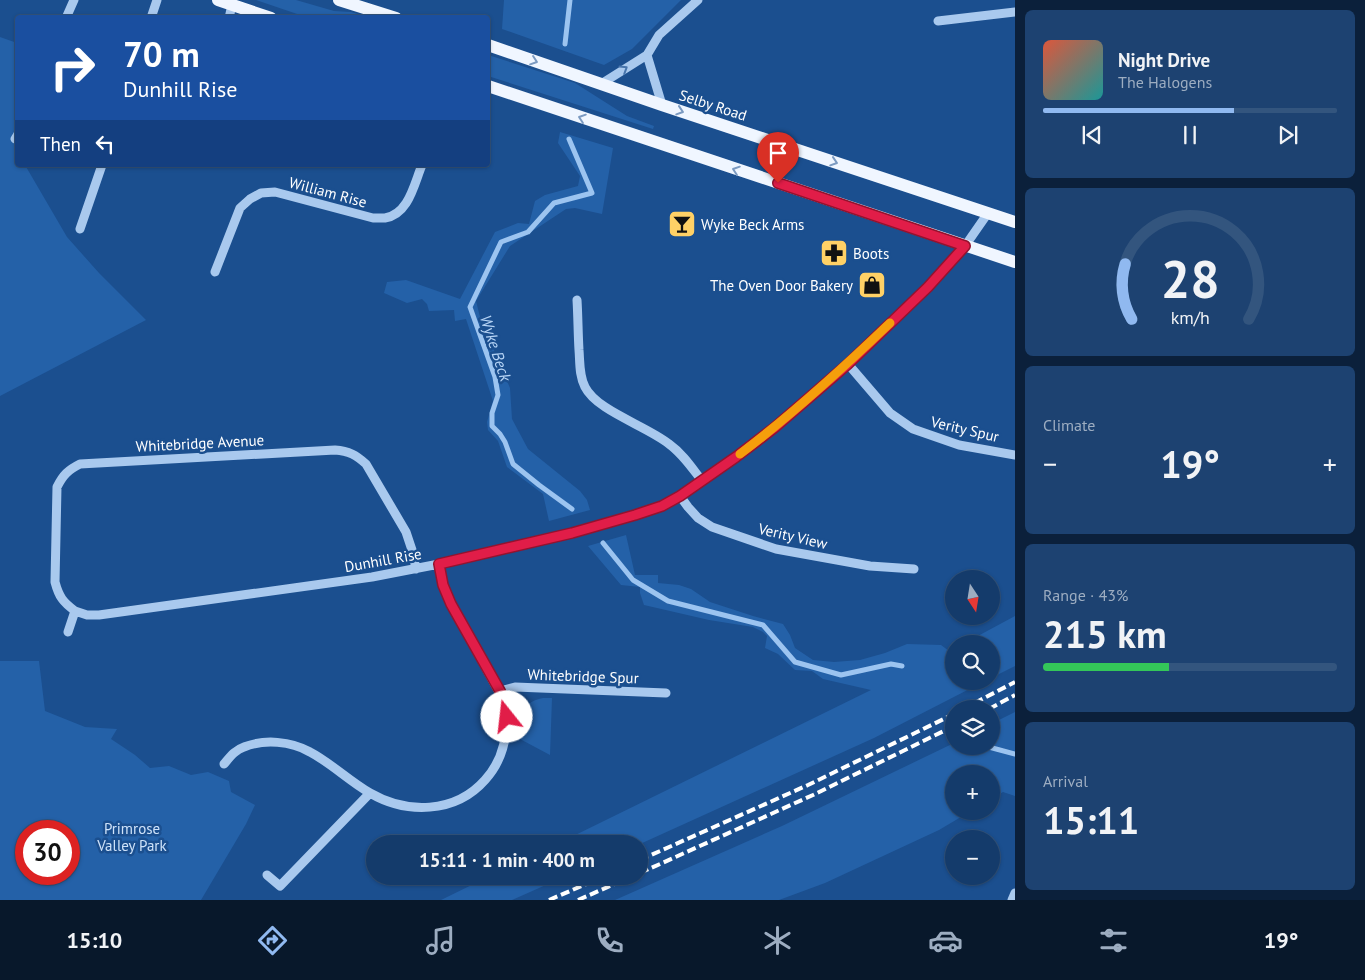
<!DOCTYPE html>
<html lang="en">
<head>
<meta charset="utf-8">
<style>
	:root { --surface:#143b6b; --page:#1d4271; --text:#f1f3f6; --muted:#9dadc1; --line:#33557e; --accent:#90b9f0 }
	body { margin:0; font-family:"PT Sans",sans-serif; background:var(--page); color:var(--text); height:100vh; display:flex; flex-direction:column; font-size:19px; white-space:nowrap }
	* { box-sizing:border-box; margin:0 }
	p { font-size:16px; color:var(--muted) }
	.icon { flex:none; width:28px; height:28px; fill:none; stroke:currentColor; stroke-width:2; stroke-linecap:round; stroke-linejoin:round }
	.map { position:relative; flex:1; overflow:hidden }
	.details { display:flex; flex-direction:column; gap:10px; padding:10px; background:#0b203b; width:350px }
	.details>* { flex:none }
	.hud { position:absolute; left:15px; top:15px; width:475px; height:152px; border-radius:5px; box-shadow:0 1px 4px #0004,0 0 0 1px var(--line); background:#1a4fa0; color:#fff; overflow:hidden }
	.needle { width:32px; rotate:168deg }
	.buttons { position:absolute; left:945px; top:570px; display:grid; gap:10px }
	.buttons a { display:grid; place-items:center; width:55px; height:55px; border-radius:50%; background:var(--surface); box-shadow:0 1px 4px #0004,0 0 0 1px var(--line); font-size:25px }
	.speed { position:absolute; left:15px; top:820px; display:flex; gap:10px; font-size:25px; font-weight:700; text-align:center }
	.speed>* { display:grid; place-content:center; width:65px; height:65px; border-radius:50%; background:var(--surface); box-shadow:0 1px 4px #0004,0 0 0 1px var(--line); line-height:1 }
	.speed .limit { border:8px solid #d22; background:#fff; color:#111 }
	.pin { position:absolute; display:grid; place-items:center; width:42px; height:42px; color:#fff; margin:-51px -21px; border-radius:50% 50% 50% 0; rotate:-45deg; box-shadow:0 0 5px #0007 }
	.pin .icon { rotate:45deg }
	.me { position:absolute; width:55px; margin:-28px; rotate:344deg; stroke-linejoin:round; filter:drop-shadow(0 0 4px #0008) }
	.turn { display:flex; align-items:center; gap:18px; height:105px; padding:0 25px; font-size:22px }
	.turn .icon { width:65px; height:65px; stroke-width:2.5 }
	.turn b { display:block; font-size:35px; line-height:42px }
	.then { display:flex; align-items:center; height:48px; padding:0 25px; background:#0003; gap:10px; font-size:19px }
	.big { font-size:38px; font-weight:700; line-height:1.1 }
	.details .card { flex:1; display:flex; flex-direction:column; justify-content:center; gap:8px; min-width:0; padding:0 18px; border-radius:8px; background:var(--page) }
	.details .dial { align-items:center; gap:0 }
	.dial svg { height:130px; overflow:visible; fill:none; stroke:var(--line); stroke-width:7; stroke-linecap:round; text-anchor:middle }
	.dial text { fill:var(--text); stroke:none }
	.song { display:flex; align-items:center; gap:15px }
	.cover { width:60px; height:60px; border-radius:8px; background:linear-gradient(135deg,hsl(10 70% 55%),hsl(180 70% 35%)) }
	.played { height:5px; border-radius:2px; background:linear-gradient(90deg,var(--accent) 65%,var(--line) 65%) }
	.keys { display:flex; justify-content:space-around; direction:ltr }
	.heat { display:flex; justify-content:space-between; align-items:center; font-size:28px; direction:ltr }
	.charge { height:8px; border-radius:4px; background:linear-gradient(90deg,#34c759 43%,var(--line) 0) }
	.trip { position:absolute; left:366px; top:835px; width:282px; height:50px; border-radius:25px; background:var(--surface); box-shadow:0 1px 4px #0004,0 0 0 1px var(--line); font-weight:700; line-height:50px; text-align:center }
	.tabs { display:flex; height:80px; justify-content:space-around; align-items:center; background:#08182b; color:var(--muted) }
	.tabs .icon { width:35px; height:35px }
	.tabs .selected { color:var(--accent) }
	.tabs b { font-size:22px; color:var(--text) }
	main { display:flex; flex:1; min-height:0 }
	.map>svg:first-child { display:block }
</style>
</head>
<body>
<main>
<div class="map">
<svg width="1015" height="900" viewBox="0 0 1015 900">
	<rect width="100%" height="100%" fill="#1b4f8f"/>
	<path fill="#2461a8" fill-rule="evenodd" d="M256,0H296L334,11L351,12L368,17H306Z
		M504,0H681L632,49L604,65L502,29Z
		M0,37L17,43L18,165H25L67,237L99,273L146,320L0,396Z
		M488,55L575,83L627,116L654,126L653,129L488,76Z
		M560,132L613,148L602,214L575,208L566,209L510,246L476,301L480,317L510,388L512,419L528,449L580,491L587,500L590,510L549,521L543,494L507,467L498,441L488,430L487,422L493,401L466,319L455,321L454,310L429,311L427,304L422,299L407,303L384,293L387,282L406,280L460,299L495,232L518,223L529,224L535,201L545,195L578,186L580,176L558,143Z
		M626,535L635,575H658V583L679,585L691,589L710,602L753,616L783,624L790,635L795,648L813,660L834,662L860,660L885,653L907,644L941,645L949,651L954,649V681H985L874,738L640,844H557L871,690L823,679L812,671L795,670L778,654L765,648L767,636L763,632L753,627L709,620L644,605L640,593V587L621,585L588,546Z
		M1015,616V666L991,678V644H963Z
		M0,661H39L45,711L85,727L117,729L111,739L135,755L150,768L169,766L191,775L208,772L229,781L231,792L255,805L246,824L201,900H0ZM69,831V874H26V831Z
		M543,698H552L550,755L520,739C521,720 519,702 543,698Z
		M1015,712V796L1003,792L991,799V774H954V811H971L939,830L825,883L779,900H615L782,826L954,743V746H991V724Z
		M490,876H566L512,900H441Z"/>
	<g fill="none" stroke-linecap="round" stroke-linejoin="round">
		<path stroke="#9cc4f0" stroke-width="5" d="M565,44L570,0
			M569,139L592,193L554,203L528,232L501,242L470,307L495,377L498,395L492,413V426L500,434L505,442L513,464L539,485L572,509
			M603,543L633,580L668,601L763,625L795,662L841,675L891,664L902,666
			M985,746L1015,754"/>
		<path stroke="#a9c9ee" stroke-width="9" d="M66,18L74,0
			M151,18L157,0
			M229,18L232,5
			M938,21L1015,12
			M647,55L662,105
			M601,84L647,55L659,35L698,0
			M15,139L18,134
			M80,229L102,165
			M215,272L240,208L250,199L261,193L275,192L373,218C377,218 381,218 385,218C409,214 414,184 422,165
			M577,300C578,316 578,333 579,350C580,362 579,376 585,387C597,411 647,426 669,444C683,454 692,468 702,481
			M848,364L890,413L913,429L959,445L1015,455
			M680,496L688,507L698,518L712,527L776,549L870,566L914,569
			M75,611C63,602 59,597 55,582L57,487C63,475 68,470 80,464L335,450C349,451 356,455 366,464L406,532L412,550L416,569
			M68,632L75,611L87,615H99L372,577L439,564L572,533L662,506L680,496L737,457L774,428L848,364L928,287L965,246L988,213
			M500,691L515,687L666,693
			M224,764C230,757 235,750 244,747C264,739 291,741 310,752C331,763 349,781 370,793C406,814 455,814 485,780C505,758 509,732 505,703L451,604L443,585L439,564
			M267,875L280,886L370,793
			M1012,900L1015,893"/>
		<path stroke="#f0f6ff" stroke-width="12" d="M218,0L271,18
			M339,0L396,18
			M488,45L662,105L1015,222
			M488,86L1015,262"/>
		<path stroke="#fff" stroke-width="4" stroke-dasharray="9 4" stroke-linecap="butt" d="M963,709L1015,682
			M989,709L1015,695
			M640,860L808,785L954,714
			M640,873L813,795L954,726
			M549,900L605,876
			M578,900L633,876"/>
	</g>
	<defs><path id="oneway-chevron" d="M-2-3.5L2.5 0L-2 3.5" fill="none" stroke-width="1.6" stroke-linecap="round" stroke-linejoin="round" transform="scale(1.25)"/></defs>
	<g stroke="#7b9ac1">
		<use href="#oneway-chevron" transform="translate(534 61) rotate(19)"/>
		<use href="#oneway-chevron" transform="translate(680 111) rotate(18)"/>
		<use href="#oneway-chevron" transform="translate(582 118) rotate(-161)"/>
		<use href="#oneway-chevron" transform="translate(834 162) rotate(18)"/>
		<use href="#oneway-chevron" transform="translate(736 170) rotate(-161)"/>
	</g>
	<use stroke="#4674ac" href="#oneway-chevron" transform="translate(624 69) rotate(-32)"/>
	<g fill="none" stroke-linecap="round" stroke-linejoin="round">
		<g stroke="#92132f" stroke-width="12">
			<path id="route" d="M507,717L505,703L500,691L451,604L443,585L439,564L572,533L635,515L662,506L680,496L736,457L774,428L848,364L928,287L965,246L778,183"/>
		</g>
		<use href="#route" stroke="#e11d48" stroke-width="9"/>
		<path stroke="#f59e0b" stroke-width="9" d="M740,454C793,414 842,369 890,323"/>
	</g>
	<defs>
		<g id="bar-square" transform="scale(1.4375)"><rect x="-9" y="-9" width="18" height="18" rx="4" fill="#ffd166" stroke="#1b4f8f"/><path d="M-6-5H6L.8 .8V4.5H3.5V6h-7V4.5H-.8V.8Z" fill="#111"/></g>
		<g id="pharmacy-square" transform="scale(1.4375)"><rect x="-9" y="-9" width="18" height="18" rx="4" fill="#ffd166" stroke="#1b4f8f"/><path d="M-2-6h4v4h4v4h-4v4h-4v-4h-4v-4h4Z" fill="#111"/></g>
		<g id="shop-square" transform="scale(1.4375)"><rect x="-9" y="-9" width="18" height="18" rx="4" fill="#ffd166" stroke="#1b4f8f"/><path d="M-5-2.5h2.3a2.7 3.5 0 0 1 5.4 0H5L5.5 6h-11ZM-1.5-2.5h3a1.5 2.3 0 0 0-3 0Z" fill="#111"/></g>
	</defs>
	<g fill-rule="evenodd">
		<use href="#bar-square" x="682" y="224"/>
		<use href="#pharmacy-square" x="834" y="253"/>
		<use href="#shop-square" x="872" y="285"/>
	</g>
	<g text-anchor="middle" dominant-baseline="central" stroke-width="5" stroke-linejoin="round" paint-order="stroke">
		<g font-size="15" fill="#fff" stroke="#1b4f8f">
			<text transform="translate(713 105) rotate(18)">Selby Road</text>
			<text transform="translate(328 192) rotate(15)">William Rise</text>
			<text transform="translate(965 429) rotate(13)">Verity Spur</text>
			<text transform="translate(200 443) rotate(-3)">Whitebridge Avenue</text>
			<text transform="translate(793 536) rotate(13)">Verity View</text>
			<text transform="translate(383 560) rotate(-10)">Dunhill Rise</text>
			<text transform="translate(583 676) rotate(2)">Whitebridge Spur</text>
		</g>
		<g font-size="15" fill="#fff" stroke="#1b4f8f" text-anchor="start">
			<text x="701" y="224">Wyke Beck Arms</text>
			<text x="853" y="253">Boots</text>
			<text x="853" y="285" text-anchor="end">The Oven Door Bakery</text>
		</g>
		<g font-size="15" fill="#cfe3fa" stroke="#1b4f8f">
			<text x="132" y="828">Primrose<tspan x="132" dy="17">Valley Park</tspan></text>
		</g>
		<g font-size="16" font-style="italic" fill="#b5d3f5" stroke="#1b4f8f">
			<text transform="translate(496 348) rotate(72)">Wyke Beck</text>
		</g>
	</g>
</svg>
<div class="buttons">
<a><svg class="needle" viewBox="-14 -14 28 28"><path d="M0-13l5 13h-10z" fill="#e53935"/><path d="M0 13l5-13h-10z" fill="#9dadc1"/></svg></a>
<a><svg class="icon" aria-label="search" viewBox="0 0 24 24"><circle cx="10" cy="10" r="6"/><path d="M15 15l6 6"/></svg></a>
<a><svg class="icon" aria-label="layers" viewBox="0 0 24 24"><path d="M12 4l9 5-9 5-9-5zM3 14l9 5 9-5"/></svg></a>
<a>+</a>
<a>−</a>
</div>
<div class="speed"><div class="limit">30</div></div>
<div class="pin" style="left:778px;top:183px;background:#d93025"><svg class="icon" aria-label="arrive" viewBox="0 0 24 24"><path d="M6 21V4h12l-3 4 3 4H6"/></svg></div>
<svg class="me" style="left:507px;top:717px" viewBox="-20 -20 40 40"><circle r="19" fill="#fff"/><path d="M0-13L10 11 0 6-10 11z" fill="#e11d48"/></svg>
<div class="trip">15:11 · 1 min · 400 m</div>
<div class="hud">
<div class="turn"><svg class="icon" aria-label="right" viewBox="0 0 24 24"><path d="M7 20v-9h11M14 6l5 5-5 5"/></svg><div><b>70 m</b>Dunhill Rise</div></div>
<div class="then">Then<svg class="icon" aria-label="left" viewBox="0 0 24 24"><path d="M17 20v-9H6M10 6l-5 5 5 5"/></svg></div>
</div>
</div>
<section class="details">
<div class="card">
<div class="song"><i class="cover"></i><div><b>Night Drive</b><p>The Halogens</p></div></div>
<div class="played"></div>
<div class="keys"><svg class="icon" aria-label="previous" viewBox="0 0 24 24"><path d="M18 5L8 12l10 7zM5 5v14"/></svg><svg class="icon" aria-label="pause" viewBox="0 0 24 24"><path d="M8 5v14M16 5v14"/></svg><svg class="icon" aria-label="next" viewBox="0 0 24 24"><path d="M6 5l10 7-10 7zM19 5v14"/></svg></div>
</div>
<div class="card dial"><svg viewBox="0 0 100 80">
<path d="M14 69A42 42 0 1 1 86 69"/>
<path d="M14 69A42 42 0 0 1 10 35" stroke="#90b9f0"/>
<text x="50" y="56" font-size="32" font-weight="700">28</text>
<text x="50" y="72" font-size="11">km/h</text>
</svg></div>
<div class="card"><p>Climate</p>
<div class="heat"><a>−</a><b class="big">19°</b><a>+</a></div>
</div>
<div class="card"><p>Range · 43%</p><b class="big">215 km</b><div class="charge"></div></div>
<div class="card"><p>Arrival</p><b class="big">15:11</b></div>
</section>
</main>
<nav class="tabs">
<b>15:10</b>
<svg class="icon selected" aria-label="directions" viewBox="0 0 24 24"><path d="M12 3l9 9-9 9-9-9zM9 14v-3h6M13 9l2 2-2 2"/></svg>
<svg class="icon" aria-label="music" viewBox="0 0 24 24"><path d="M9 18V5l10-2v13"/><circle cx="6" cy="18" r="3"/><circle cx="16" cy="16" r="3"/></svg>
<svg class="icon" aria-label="phone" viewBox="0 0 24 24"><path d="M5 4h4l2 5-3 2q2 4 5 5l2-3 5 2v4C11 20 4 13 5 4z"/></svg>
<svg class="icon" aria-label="climate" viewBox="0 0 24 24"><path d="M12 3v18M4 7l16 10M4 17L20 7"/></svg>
<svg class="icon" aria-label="car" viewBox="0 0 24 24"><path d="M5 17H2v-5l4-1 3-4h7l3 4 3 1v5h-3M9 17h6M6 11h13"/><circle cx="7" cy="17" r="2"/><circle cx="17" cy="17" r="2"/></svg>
<svg class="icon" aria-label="filters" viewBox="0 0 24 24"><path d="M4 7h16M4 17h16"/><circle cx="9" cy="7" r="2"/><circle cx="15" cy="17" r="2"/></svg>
<b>19°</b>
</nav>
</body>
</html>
